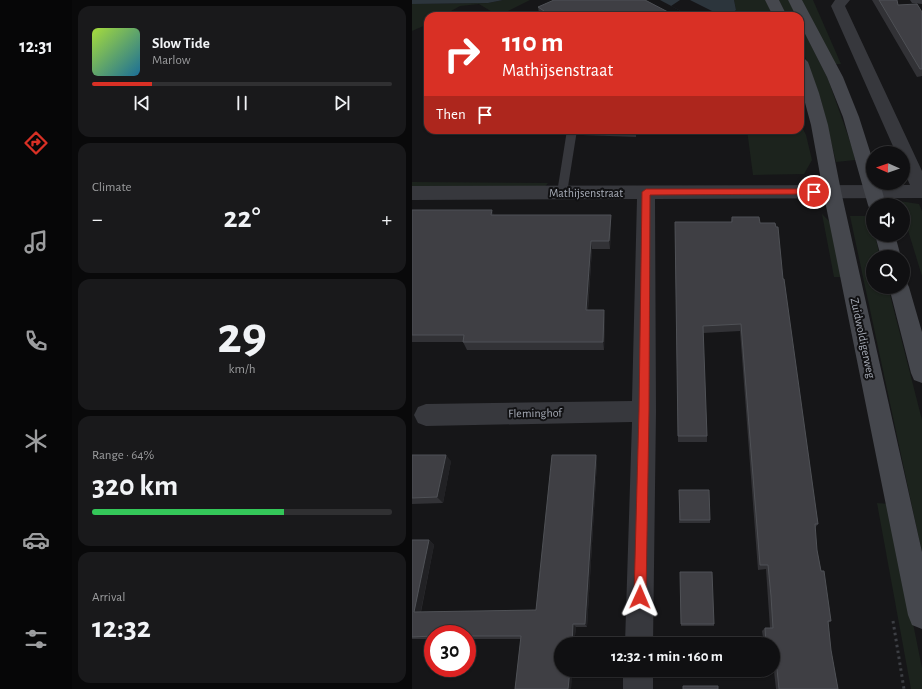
<!DOCTYPE html>
<html lang="en">
<head>
<meta charset="utf-8">
<style>
	:root { --surface:#101012; --page:#19191b; --text:#f1f3f6; --muted:#9c9d9f; --line:#303032; --accent:#d93025 }
	body { margin:0; font-family:"Alegreya Sans",sans-serif; background:var(--page); color:var(--text); height:100vh; display:flex; flex-direction:column; font-size:15px; white-space:nowrap }
	* { box-sizing:border-box; margin:0 }
	p { font-size:13px; color:var(--muted) }
	.icon { flex:none; width:22px; height:22px; fill:none; stroke:currentColor; stroke-width:2; stroke-linecap:round; stroke-linejoin:round }
	.map { position:relative; flex:1; overflow:hidden }
	.panel { display:flex; flex-direction:column; gap:6px; padding:6px; background:#09090a; width:340px }
	.panel>* { flex:none }
	.guide { position:absolute; left:12px; top:12px; width:380px; height:122px; border-radius:12px; box-shadow:0 1px 3px #0004,0 0 0 1px var(--line); background:#d93025; color:#fff; overflow:hidden }
	.needle { width:26px; rotate:272deg }
	.buttons { position:absolute; left:454px; top:146px; display:grid; gap:8px }
	.buttons a { display:grid; place-items:center; width:44px; height:44px; border-radius:50%; background:var(--surface); box-shadow:0 1px 3px #0004,0 0 0 1px var(--line); font-size:20px }
	.speed { position:absolute; left:12px; top:625px; display:flex; gap:8px; font-size:20px; font-weight:700; text-align:center }
	.speed>* { display:grid; place-content:center; width:52px; height:52px; border-radius:50%; background:var(--surface); box-shadow:0 1px 3px #0004,0 0 0 1px var(--line); line-height:1 }
	.speed .limit { border:6px solid #d22; background:#fff; color:#111 }
	.pin { position:absolute; display:grid; place-items:center; width:34px; height:34px; color:#fff; margin:-17px; border:2px solid #fff; border-radius:50%; box-shadow:0 1px 4px #0007 }
	.me { position:absolute; width:44px; margin:-22px; rotate:1deg; stroke-linejoin:round; filter:drop-shadow(0 0 3px #0008) }
	.turn { display:flex; align-items:center; gap:14px; height:84px; padding:0 12px; font-size:18px }
	.turn .icon { width:52px; height:52px; stroke-width:2.5 }
	.turn b { display:block; font-size:28px; line-height:34px }
	.then { display:flex; align-items:center; height:38px; padding:0 12px; background:#0003; gap:8px; font-size:15px }
	.big { font-size:30px; font-weight:600; line-height:1.1 }
	.panel .widget { flex:1; display:flex; flex-direction:column; justify-content:center; gap:6px; min-width:0; padding:0 14px; border-radius:12px; background:var(--page) }
	.panel .dial { align-items:center; gap:0 }
	.dial b { font-size:52px; line-height:1 }
	.song { display:flex; align-items:center; gap:12px }
	.cover { width:48px; height:48px; border-radius:6px; background:linear-gradient(135deg,hsl(80 70% 55%),hsl(200 70% 35%)) }
	.played { height:4px; border-radius:2px; background:linear-gradient(90deg,var(--accent) 20%,var(--line) 20%) }
	.keys { display:flex; justify-content:space-around; direction:ltr }
	.heat { display:flex; justify-content:space-between; align-items:center; font-size:22px; direction:ltr }
	.charge { height:6px; border-radius:3px; background:linear-gradient(90deg,#34c759 64%,var(--line) 0) }
	.trip { position:absolute; left:142px; top:637px; width:226px; height:40px; border-radius:20px; background:var(--surface); box-shadow:0 1px 3px #0004,0 0 0 1px var(--line); font-weight:600; line-height:40px; text-align:center }
	main { display:flex; flex:1; min-height:0 }
	.dock { display:flex; flex-direction:column; width:72px; justify-content:space-around; align-items:center; background:#060607; color:var(--muted) }
	.dock .icon { width:28px; height:28px }
	.dock .selected { color:var(--accent) }
	.dock b { font-size:18px; color:var(--text) }
	.map>svg:first-child { display:block }
</style>
</head>
<body>
<main>
<nav class="dock">
<b>12:31</b>
<svg class="icon selected" aria-label="directions" viewBox="0 0 24 24"><path d="M12 3l9 9-9 9-9-9zM9 14v-3h6M13 9l2 2-2 2"/></svg>
<svg class="icon" aria-label="music" viewBox="0 0 24 24"><path d="M9 18V5l10-2v13"/><circle cx="6" cy="18" r="3"/><circle cx="16" cy="16" r="3"/></svg>
<svg class="icon" aria-label="phone" viewBox="0 0 24 24"><path d="M5 4h4l2 5-3 2q2 4 5 5l2-3 5 2v4C11 20 4 13 5 4z"/></svg>
<svg class="icon" aria-label="climate" viewBox="0 0 24 24"><path d="M12 3v18M4 7l16 10M4 17L20 7"/></svg>
<svg class="icon" aria-label="car" viewBox="0 0 24 24"><path d="M5 17H2v-5l4-1 3-4h7l3 4 3 1v5h-3M9 17h6M6 11h13"/><circle cx="7" cy="17" r="2"/><circle cx="17" cy="17" r="2"/></svg>
<svg class="icon" aria-label="filters" viewBox="0 0 24 24"><path d="M4 7h16M4 17h16"/><circle cx="9" cy="7" r="2"/><circle cx="15" cy="17" r="2"/></svg>
</nav>
<section class="panel">
<div class="widget">
<div class="song"><i class="cover"></i><div><b>Slow Tide</b><p>Marlow</p></div></div>
<div class="played"></div>
<div class="keys"><svg class="icon" aria-label="previous" viewBox="0 0 24 24"><path d="M18 5L8 12l10 7zM5 5v14"/></svg><svg class="icon" aria-label="pause" viewBox="0 0 24 24"><path d="M8 5v14M16 5v14"/></svg><svg class="icon" aria-label="next" viewBox="0 0 24 24"><path d="M6 5l10 7-10 7zM19 5v14"/></svg></div>
</div>
<div class="widget"><p>Climate</p>
<div class="heat"><a>−</a><b class="big">22°</b><a>+</a></div>
</div>
<div class="widget dial"><b>29</b><p>km/h</p></div>
<div class="widget"><p>Range · 64%</p><b class="big">320 km</b><div class="charge"></div></div>
<div class="widget"><p>Arrival</p><b class="big">12:32</b></div>
</section>
<div class="map">
<svg width="510" height="689" viewBox="0 0 510 689">
	<rect width="100%" height="100%" fill="#161618"/>
	<path fill="#1c231d" d="M91,0H118L94,12L99,16H87L67,4L48,6L30,16H16V24L0,31V4L76,3Z
		M322,0H354L361,16H317L324,10Z
		M367,0H376L385,16H375Z
		M388,0H401L429,64H423Z
		M388,23L416,79L441,150L443,160L424,162L409,100L388,43Z
		M388,123L394,135L400,160L392,174L341,175L335,130H388Z
		M0,182L136,183L132,188L0,187Z
		M487,201L507,204L510,211V276L491,214V205H488Z
		M410,214L420,224L433,277H422Z
		M438,216H453L459,222L461,235H463L468,257H461V287H476L510,420V553Z
		M465,503L477,504L510,668V689H499Z"/>
	<path fill="#2c353c" d="M0,0H91L76,3L0,4Z
		M248,0H322L324,10L317,16H278Z"/>
	<path fill="#161618" d="M268,0H278L310,16H278L259,6Z"/>
	<g fill="none" stroke-linecap="round" stroke-linejoin="round">
		<path stroke="#3d3f44" stroke-width="3" stroke-dasharray="2.5 3.5" stroke-linecap="butt" d="M481,621L492,689"/>
		<path fill="#37383d" fill-rule="evenodd" d="M155,130H165L155,193L154,196H146L145,193Z"/>
		<path fill="#37383d" fill-rule="evenodd" d="M423,0H438L433,6L510,171V198L243,199L244,411L241,644H213L220,422L14,426L6,423L2,415L6,407L14,404L220,401L225,199L0,200V186L498,185L491,169V153H484L419,6Z
			M498,0H510V4L500,3Z
			M211,670H241V689H211Z"/>
		<path fill="#45474d" fill-rule="evenodd" d="M353,0H367L375,16H361Z
			M376,0H390L431,77L447,117L461,161V183H468L474,205H461V211L458,210L456,205L431,117L415,77L388,24V16H384Z
			M388,57L393,59L396,62L407,93L416,125L429,191L510,552V629L500,625L496,615L411,191L399,125L388,84Z
			M463,235H483L489,257H469Z
			M491,280L494,281L497,287L510,332V383L502,380L499,373L477,287H491Z"/>
	</g>
	<path fill="#323236" d="M460,0H485L486,5L510,12V76L505,77Z
		M126,7L256,12L127,13Z
		M170,130H304L303,134L224,131V137L170,135Z
		M0,210L82,215H199V224L198,249H180L176,310L193,318L192,350H55L51,342H0Z
		M320,217L348,223L371,279L406,524L403,528L405,550L419,621L416,623L419,650L426,689H364L362,671H354V670H361V644H352L350,631L353,628H358L356,599L354,569L346,570L328,331L291,333L295,436V442H266L263,231L319,222Z
		M0,455L39,461L31,503L0,504Z
		M184,455L185,461L175,627H164L162,644H149L160,670L159,689H103L109,639H55V634H21V639H0V540H17L22,545L9,612L124,610Z
		M267,490L298,520V523H267Z
		M268,572L302,624V626H269Z"/>
	<path fill="#212124" d="M80,210L83,218L79,215Z
		M199,215V224L198,249L197,241Z
		M179,241L180,249L175,318L174,310Z
		M192,310L193,318L192,350L191,342Z
		M34,455L39,461L31,503L25,497Z
		M184,455L185,461L175,627L173,624Z
		M17,540L22,545L8,615L2,612Z
		M161,624L164,627L162,644H160Z
		M158,670H160L159,689H156Z"/>
	<path fill="#3f3f44" stroke="#4f5156" d="M142,0H233L256,12H275L282,14L285,16H121L132,11L126,7Z
		M467,0H485L486,5L505,4L510,12V69H508Z
		M0,210H80L79,215H199L197,241H179L174,310H192L191,342H51L52,335H0Z
		M320,217H347L348,223H363L364,227H366L371,279H372L406,524H403L405,550L409,571H412L419,621H416L419,650L426,689H367L365,669H361V644H354L353,628H361L359,596L356,565H348L329,324L291,326L295,436H266L263,222H320Z
		M0,455H34L25,497L0,498Z
		M140,455H184L173,624H161L160,644H149V670H158L156,689H103L109,636H55V634H21V636L0,637V540H17L2,612L124,610Z
		M267,490H297L298,520H268Z
		M268,572H300L302,624H269Z
		M271,686H306V689H271Z"/>
	<path fill="#d93025" stroke="#8d1f18" d="M234,189H402L406,192L402,194L238,195L237,411L234,597L232,601L228,603L224,601L222,597L227,411L230,192Z"/>
	<g text-anchor="middle" dominant-baseline="central" stroke-width="4" stroke-linejoin="round" paint-order="stroke">
		<g font-size="12" fill="#a8adb8" stroke="#111113">
			<text x="174" y="193">Mathijsenstraat</text>
			<text transform="translate(451 338) rotate(78)">Zuidwoldigerweg</text>
			<text transform="translate(123 413) rotate(-1)">Fleminghof</text>
		</g>
	</g>
</svg>
<div class="buttons">
<a><svg class="needle" viewBox="-14 -14 28 28"><path d="M0-13l5 13h-10z" fill="#e53935"/><path d="M0 13l5-13h-10z" fill="#9c9d9f"/></svg></a>
<a><svg class="icon" aria-label="sound" viewBox="0 0 24 24"><path d="M4 9h4l5-4v14l-5-4H4zM17 9q2 3 0 6"/></svg></a>
<a><svg class="icon" aria-label="search" viewBox="0 0 24 24"><circle cx="10" cy="10" r="6"/><path d="M15 15l6 6"/></svg></a>
</div>
<div class="speed"><div class="limit">30</div></div>
<div class="pin" style="left:402px;top:192px;background:#d93025"><svg class="icon" aria-label="arrive" viewBox="0 0 24 24"><path d="M6 21V4h12l-3 4 3 4H6"/></svg></div>
<svg class="me" style="left:228px;top:597px" viewBox="-20 -20 40 40"><path d="M0-17L14 15 0 8-14 15z" fill="#d93025" stroke="#fff" stroke-width="4"/></svg>
<div class="trip">12:32 · 1 min · 160 m</div>
<div class="guide">
<div class="turn"><svg class="icon" aria-label="right" viewBox="0 0 24 24"><path d="M7 20v-9h11M14 6l5 5-5 5"/></svg><div><b>110 m</b>Mathijsenstraat</div></div>
<div class="then">Then<svg class="icon" aria-label="arrive" viewBox="0 0 24 24"><path d="M6 21V4h12l-3 4 3 4H6"/></svg></div>
</div>
</div>
</main>
</body>
</html>
